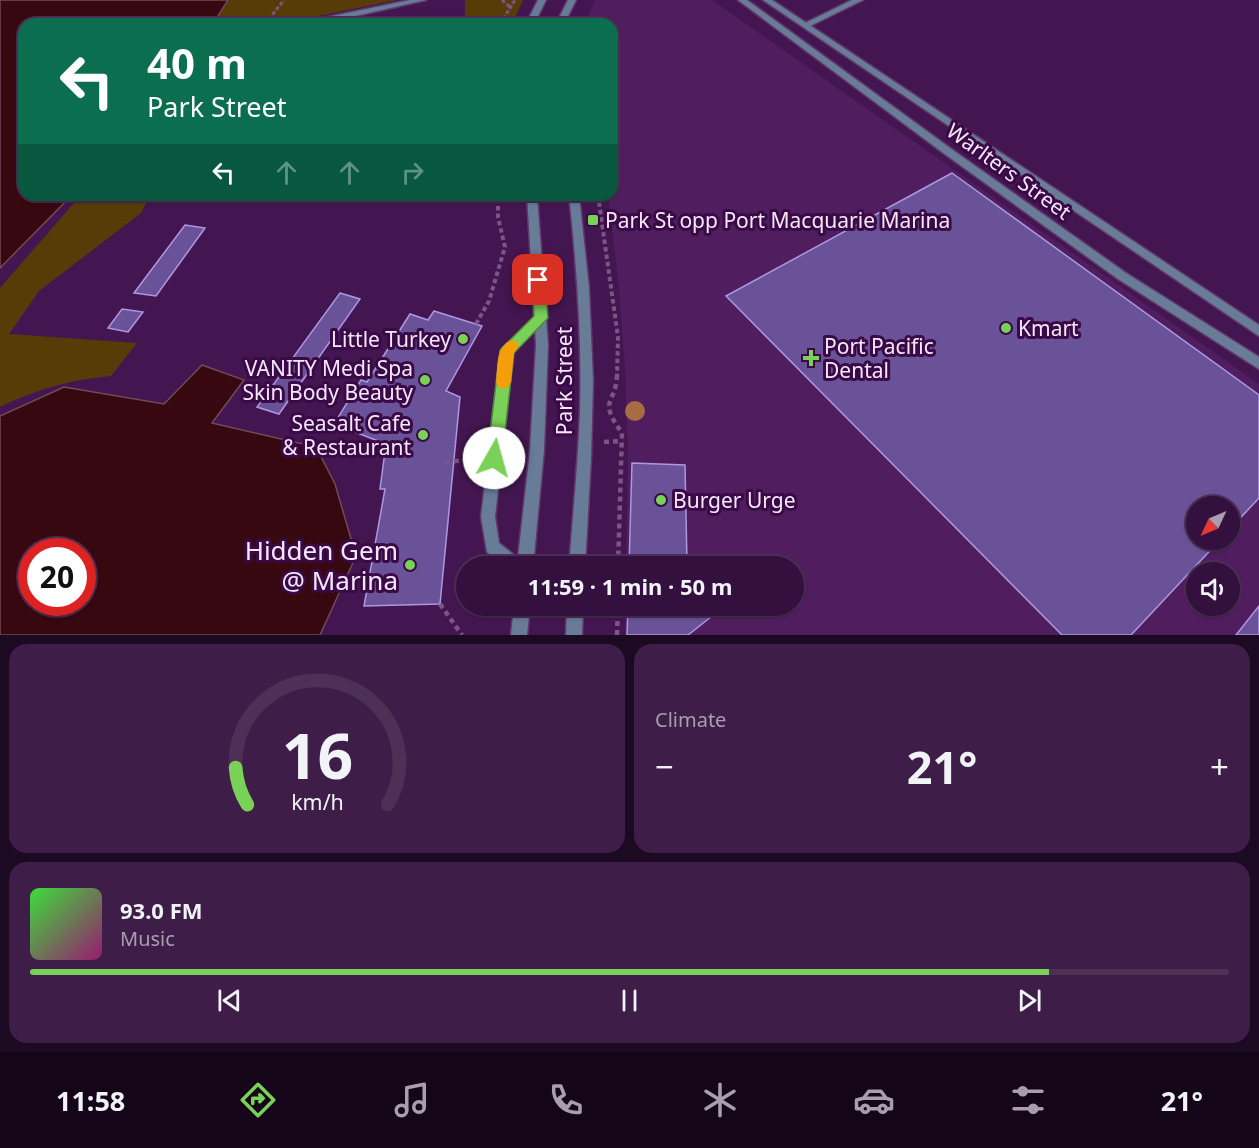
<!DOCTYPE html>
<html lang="en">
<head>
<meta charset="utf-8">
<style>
	:root { --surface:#33103d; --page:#3e1e48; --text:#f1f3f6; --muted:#a99db0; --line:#4e3057; --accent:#7ad157 }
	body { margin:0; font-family:"Noto Sans",sans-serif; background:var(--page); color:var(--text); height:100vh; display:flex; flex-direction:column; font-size:22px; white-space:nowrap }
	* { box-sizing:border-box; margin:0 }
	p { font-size:20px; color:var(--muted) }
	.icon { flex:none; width:33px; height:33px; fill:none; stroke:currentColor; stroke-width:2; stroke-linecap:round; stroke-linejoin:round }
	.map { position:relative; height:635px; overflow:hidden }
	.details { display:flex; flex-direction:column; gap:9px; padding:9px; background:#1c0922; flex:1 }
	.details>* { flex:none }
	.top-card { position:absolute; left:18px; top:18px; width:600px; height:183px; border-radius:18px; box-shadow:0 2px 4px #0004,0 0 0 2px var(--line); background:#0b6e4f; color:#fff; overflow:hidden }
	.needle { width:39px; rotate:226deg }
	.buttons { position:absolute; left:1186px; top:496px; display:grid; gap:12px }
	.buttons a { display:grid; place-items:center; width:54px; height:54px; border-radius:50%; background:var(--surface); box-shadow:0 2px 4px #0004,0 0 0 2px var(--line); font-size:30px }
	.speed { position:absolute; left:18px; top:538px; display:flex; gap:12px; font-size:30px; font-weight:700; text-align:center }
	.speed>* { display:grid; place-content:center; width:78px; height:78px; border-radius:50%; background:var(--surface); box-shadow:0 2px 4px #0004,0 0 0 2px var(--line); line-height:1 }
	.speed .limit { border:9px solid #d22; background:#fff; color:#111 }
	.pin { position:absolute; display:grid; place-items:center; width:51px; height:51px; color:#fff; margin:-26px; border-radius:12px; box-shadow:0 3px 9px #0006 }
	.me { position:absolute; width:66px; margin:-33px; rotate:7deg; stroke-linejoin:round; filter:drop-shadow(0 0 4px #0008) }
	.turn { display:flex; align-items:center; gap:21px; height:126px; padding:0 30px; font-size:27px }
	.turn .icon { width:78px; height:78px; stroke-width:2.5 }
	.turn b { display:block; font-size:42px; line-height:51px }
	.lanes { display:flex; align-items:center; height:57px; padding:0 30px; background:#0003; justify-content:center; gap:30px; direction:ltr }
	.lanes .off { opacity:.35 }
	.big { font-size:45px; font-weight:700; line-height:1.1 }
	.details .widget { flex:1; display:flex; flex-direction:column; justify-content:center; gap:9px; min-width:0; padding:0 21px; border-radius:18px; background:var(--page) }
	.details .dial { align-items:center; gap:0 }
	.dial svg { height:156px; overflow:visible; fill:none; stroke:var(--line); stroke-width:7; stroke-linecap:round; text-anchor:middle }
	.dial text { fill:var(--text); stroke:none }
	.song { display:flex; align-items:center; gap:18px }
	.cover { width:72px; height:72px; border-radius:9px; background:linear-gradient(135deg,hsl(120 70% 55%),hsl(320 70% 35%)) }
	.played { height:6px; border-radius:3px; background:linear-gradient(90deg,var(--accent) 85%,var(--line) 85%) }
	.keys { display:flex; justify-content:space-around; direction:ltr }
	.heat { display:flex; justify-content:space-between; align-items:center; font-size:33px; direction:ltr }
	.details .tiles { flex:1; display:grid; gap:9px; grid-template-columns:1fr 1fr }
	.widget:last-child { grid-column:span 2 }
	.trip { position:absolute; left:456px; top:556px; width:348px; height:60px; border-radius:30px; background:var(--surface); box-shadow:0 2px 4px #0004,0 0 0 2px var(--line); font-weight:700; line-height:60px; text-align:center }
	.tab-bar { display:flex; height:96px; justify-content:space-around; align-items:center; background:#140618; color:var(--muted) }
	.tab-bar .icon { width:42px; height:42px }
	.tab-bar .on { color:var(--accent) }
	.tab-bar b { font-size:27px; color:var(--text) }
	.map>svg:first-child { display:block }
</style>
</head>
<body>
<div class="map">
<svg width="1259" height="635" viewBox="0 0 1259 635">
	<rect width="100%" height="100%" fill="#441651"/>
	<path fill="#501e5f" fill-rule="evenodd" d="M595,0H712L1259,384V635H625L626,606H794V567H626L628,452L625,368L619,288L608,195H612V24H585ZM1197,507H1230V540H1197ZM1197,573H1230V606H1197Z"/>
	<path fill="#573c07" d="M229,0H397L279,24H213Z
		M465,0H523L512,24H465Z
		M81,195H182L149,198L141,213L39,291L9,334L137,343L111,376C70,380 37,389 0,407V288Z"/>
	<path fill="#37080f" stroke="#714b56" stroke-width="1.5" fill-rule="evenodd" d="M0,0H228L213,24H24V195H72L0,268Z
		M202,365L244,380L212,423L316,447L335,484L356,556L320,635H0V416L64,387L164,404ZM32,552H82V603H32Z"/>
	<path fill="#695297" stroke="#ae97e2" stroke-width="1.5" d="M952,173L1259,395V498L1230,529V507H1197V540H1220L1131,635H1062L726,296Z
		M185,225L205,228L156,296L134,293Z
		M340,293L360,299L279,414L257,407Z
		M122,309L143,312L128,332L108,328Z
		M434,311L482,326L446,391L460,397L440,604L364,606L385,489H380L386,444L334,424L361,380L367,382L410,314L428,320Z
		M632,463L685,465L687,563L690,567H629Z
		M628,606H718L721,609L688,635H627Z
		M1259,606V635H1236Z"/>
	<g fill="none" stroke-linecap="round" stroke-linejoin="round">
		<g stroke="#61376d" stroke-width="3">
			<path id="service" d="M410,0H426L320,24H304L308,21Z
				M852,0H863L808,27L801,25Z
				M541,313L545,315L547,318L545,321L513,352L495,517L499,543L523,562L526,567H506L487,552L481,517L501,350L537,315Z"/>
		</g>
		<g stroke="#61376d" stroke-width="3">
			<path id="minor" d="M738,0H747L950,148L1126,273L1259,357V369L1118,279L942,152Z
				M763,0H772L1259,325V336Z"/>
		</g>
		<g stroke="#61376d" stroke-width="3">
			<path id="tertiary" d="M538,0H546L534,24H526Z
				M568,0H576L564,24H556Z
				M527,195H537L548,345L544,450L533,567H517L530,450L536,345Z
				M569,195H579L589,288L593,381L591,458L585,567H569C573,515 578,463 580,411C582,339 577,267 569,195Z
				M514,606H530L527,635H511Z
				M567,606H583L582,635H566Z"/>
		</g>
		<path stroke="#7a5585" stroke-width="3" stroke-dasharray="4 2" stroke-linecap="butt" d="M502,0L510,7
			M265,24L284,0
			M500,24L515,0"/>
		<path stroke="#7a5585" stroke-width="4" stroke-dasharray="4.5 3" stroke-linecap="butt" d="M598,195L618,337L617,376
			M476,324L489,301L505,247L498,217V195"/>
		<path stroke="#7a5585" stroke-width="4.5" stroke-dasharray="5 4" stroke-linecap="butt" d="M617,375C616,405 597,398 622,433L618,567
			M604,442L621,441
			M445,462L476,459
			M440,604L462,635
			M617,635L618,606"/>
		<use href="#service" fill="#687b97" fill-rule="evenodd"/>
		<use href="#minor" fill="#687b97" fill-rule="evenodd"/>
		<use href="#tertiary" fill="#687b97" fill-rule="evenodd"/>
	</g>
	<circle fill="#a66c43" cx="635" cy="411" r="10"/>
	<path fill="#7ad157" stroke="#4f8839" stroke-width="1.5" d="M538,275L545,280L548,318L514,353L502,458L500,463L494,466L489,463L487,458L500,350L534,316L532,280Z"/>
	<path fill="#f59e0b" d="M512,340L517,342L519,346L514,353L511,382L508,387L503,389L498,387L496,382C498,368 495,346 512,340Z"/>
	<g fill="#7ad157" stroke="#390a46" stroke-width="2">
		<rect x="587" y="214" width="12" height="12" rx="3"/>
		<circle cx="1006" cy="328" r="6"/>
		<circle cx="463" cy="339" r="6"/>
		<path d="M808 349h6v6h6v6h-6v6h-6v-6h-6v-6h6z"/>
		<circle cx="425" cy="380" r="6"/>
		<circle cx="423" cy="435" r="6"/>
		<circle cx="661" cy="500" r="6"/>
		<circle cx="410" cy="565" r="6"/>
	</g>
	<g text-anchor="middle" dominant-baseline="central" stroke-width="6" stroke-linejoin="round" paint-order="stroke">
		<g font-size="21" fill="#f7e7fd" stroke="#390a46">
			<text transform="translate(1009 171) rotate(36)">Warlters Street</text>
			<text transform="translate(564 381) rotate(-90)">Park Street</text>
		</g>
		<g font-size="21" fill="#f7e7fd" stroke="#390a46" text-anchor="start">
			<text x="605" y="220">Park St opp Port Macquarie Marina</text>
			<text x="1018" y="328">Kmart</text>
			<text x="451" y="339" text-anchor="end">Little Turkey</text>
			<text x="824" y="346">Port Pacific<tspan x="824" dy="24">Dental</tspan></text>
			<text x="413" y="368" text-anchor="end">VANITY Medi Spa<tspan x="413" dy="24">Skin Body Beauty</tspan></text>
			<text x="411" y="423" text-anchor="end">Seasalt Cafe<tspan x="411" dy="24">&amp; Restaurant</tspan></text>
			<text x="673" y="500">Burger Urge</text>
		</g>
		<g font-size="26" fill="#f7e7fd" stroke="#390a46" text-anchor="end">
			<text x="398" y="550">Hidden Gem<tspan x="398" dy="30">@ Marina</tspan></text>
		</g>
	</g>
</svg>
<div class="buttons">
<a><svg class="needle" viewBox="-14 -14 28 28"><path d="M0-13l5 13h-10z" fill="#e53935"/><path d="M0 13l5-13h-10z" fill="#a99db0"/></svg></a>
<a><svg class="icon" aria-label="sound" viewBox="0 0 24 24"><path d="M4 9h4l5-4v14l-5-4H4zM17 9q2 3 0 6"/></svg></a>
</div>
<div class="speed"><div class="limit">20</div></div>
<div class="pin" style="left:538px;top:280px;background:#d93025"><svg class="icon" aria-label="arrive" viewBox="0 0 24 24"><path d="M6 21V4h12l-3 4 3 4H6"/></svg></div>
<svg class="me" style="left:494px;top:458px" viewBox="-20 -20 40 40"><circle r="19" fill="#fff"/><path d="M0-13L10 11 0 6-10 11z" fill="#7ad157"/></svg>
<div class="trip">11:59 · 1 min · 50 m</div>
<div class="top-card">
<div class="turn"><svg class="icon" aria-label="left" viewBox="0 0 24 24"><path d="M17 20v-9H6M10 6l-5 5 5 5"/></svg><div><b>40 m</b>Park Street</div></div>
<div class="lanes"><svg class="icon" aria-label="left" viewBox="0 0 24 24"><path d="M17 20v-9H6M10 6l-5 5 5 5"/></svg><svg class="icon off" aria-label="ahead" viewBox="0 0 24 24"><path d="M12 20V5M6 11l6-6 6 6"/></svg><svg class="icon off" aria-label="ahead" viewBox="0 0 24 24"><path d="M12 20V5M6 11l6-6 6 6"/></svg><svg class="icon off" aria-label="right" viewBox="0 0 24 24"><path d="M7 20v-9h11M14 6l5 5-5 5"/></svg></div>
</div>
</div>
<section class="details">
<div class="tiles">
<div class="widget dial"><svg viewBox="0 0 100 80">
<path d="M14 69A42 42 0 1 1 86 69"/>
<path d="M14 69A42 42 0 0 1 8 50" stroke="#7ad157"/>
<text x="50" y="56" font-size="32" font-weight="700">16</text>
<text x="50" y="72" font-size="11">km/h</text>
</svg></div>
<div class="widget"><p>Climate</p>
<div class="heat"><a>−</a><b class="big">21°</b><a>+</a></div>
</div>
<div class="widget">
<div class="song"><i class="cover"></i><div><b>93.0 FM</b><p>Music</p></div></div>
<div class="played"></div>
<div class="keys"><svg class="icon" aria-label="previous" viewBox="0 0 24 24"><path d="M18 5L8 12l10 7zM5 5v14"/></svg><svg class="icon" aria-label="pause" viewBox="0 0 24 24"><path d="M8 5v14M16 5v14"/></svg><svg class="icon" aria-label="next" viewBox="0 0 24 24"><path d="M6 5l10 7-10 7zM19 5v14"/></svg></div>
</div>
</div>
</section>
<nav class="tab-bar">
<b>11:58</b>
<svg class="icon on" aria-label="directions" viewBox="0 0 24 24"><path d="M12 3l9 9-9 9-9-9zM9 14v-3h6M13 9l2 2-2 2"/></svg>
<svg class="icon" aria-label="music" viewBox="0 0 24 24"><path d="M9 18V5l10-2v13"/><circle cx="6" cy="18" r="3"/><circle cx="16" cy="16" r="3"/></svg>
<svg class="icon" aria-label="phone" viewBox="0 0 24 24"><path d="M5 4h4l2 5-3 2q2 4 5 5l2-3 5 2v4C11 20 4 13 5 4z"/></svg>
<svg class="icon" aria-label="climate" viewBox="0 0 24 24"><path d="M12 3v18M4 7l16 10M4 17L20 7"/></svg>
<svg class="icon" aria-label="car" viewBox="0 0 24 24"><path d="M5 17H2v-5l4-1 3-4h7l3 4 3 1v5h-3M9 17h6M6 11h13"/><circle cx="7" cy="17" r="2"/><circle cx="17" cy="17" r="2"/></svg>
<svg class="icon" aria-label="filters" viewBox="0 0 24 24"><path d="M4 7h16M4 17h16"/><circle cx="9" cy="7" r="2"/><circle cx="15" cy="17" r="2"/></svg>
<b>21°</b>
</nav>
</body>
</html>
